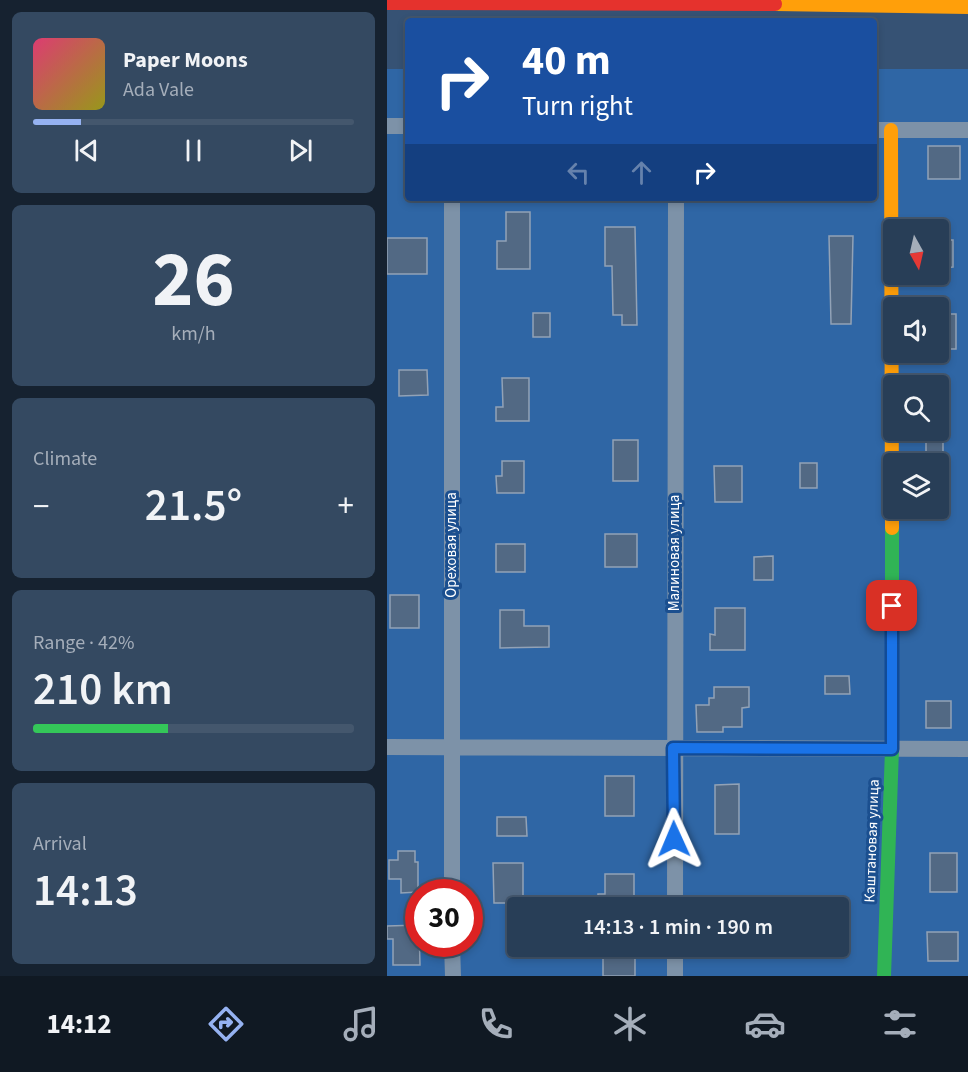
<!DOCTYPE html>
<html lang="en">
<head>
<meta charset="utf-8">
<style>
	:root { --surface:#283e57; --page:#344961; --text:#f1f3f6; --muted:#a5aeba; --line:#44576d; --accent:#95b2f1 }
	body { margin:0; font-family:"Source Sans 3",sans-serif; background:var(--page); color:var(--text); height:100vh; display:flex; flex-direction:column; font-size:22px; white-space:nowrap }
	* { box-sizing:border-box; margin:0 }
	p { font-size:20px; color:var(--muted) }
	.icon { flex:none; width:33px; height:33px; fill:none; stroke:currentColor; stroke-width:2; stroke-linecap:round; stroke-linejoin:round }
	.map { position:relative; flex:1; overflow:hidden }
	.sheet { display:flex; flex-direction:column; gap:12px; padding:12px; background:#162230; width:387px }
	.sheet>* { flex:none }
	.top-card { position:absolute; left:18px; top:18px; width:472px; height:183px; border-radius:6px; box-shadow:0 3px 9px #0003,0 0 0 2px var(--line); background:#1a4fa0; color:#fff; overflow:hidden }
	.needle { width:39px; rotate:172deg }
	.buttons { position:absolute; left:496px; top:219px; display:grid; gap:12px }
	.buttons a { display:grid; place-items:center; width:66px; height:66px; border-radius:6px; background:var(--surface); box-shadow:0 3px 9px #0003,0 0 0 2px var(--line); font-size:30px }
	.speed { position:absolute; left:18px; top:879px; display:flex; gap:12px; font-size:30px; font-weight:700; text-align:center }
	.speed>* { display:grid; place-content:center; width:78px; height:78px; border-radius:50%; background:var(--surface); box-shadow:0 3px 9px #0003,0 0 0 2px var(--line); line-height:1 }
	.speed .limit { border:9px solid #d22; background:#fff; color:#111 }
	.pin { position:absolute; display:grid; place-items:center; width:51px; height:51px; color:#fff; margin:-26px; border-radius:12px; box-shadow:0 3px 9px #0006 }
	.me { position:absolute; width:66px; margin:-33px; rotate:359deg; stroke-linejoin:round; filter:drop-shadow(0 0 4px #0008) }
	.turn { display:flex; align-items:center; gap:21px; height:126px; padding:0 18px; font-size:27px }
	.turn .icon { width:78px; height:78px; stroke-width:2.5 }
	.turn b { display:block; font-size:42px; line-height:51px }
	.lanes { display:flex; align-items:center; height:57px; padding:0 18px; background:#0003; justify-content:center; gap:30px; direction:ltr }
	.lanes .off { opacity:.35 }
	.big { font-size:45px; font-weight:600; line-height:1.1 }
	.sheet .card { flex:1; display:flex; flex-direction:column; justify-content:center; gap:9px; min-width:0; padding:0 21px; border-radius:9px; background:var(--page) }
	.sheet .dial { align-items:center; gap:0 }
	.dial b { font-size:78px; line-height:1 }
	.song { display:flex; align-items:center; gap:18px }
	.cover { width:72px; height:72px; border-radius:9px; background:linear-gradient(135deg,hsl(340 70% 55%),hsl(60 70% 35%)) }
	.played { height:6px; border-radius:3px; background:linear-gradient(90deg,var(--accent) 15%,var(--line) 15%) }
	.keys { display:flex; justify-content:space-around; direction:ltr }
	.heat { display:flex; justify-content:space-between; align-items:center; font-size:33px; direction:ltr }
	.charge { height:9px; border-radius:4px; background:linear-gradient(90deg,#34c759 42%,var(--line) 0) }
	.trip { position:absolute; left:120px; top:897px; width:342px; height:60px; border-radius:6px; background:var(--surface); box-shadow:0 3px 9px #0003,0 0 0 2px var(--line); font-weight:600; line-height:60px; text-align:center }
	.tabs { display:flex; height:96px; justify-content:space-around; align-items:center; background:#101923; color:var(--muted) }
	.tabs .icon { width:42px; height:42px }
	.tabs .current { color:var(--accent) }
	.tabs b { font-size:27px; color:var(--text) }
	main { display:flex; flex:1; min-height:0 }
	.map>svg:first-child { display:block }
</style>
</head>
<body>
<main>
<section class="sheet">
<div class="card">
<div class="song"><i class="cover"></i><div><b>Paper Moons</b><p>Ada Vale</p></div></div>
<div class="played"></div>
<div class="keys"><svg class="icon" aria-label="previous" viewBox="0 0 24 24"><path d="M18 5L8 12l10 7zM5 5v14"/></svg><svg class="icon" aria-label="pause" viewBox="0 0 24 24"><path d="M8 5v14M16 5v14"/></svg><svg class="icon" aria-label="next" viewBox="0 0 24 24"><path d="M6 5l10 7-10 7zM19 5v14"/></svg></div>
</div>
<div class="card dial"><b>26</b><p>km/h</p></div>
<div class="card"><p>Climate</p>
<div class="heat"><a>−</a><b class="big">21.5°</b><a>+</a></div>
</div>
<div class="card"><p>Range · 42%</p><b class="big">210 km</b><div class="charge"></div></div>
<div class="card"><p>Arrival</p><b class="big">14:13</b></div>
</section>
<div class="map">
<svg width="581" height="976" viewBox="0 0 581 976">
	<rect width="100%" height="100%" fill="#365274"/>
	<path fill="#2f66a5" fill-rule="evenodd" d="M0,69H21V123H0Z
		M488,69H581V125H488Z
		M0,132H21V198H488V134H581V976H0ZM507,230H552V274H507ZM507,308H552V352H507ZM507,386H552V430H507ZM507,464H552V508H507ZM32,892H82V944H32ZM130,908H452V946H130Z"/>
	<path fill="#526984" stroke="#92a2b6" stroke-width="1.5" d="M541,146H573V179H541Z
		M119,212H143V269H110V241H119Z
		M218,227H248L250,325H235V315H226L225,266H218Z
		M442,236H466L464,324H444Z
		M0,238H40V274H0Z
		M552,240H566V267L552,268Z
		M146,313H163V337H146Z
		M552,314H569V349H552Z
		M12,370H40L41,395L12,396Z
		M115,378H142V421H109V407H116Z
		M539,436H556V453H539Z
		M226,440H251V481H226Z
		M115,461H137V493H110L109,476H115Z
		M413,463H430V488H413Z
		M327,466H355V502H328Z
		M218,534H250V567H218Z
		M109,544H138V572H109Z
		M386,556V580H367V557Z
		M3,595H32V628H3Z
		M328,608H358V650H323V634L328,635Z
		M113,610H137V626H162V647L113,648Z
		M438,676H462L463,694H438Z
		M327,687H362V707L355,708V727H336V732H310L309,705H322V698H327Z
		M539,701H564V728H539Z
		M218,776H247V816H218Z
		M352,784V834H328V785Z
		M110,817H139L140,836H110Z
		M11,851H28V862H31V892L14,893V879H2V860H11Z
		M543,853H570V892H543Z
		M106,863H136V903H107Z
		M218,874H247V908H211V894H218Z
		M32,925L33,965H6V939H0V926Z
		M540,932H571V961H541Z
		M216,946H248V976H216Z"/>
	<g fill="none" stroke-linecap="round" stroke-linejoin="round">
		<path stroke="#7d92a8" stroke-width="16" d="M0,126H21
			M488,130H581
			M0,747L581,749
			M65,892V198
			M288,908L289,198
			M65,944L66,976
			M288,946V976"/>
		<path stroke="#30b455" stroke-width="14" d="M497,976L505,749V528"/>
		<path stroke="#ff9f0a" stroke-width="14" d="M388,4L581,7
			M504,130L505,528"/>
		<path stroke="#e5322d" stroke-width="14" d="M0,3L388,4"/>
	</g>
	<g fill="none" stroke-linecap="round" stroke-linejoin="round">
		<g stroke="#114b97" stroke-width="15">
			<path id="route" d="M287,839L286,748L505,749V606"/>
		</g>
		<use href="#route" stroke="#1a73e8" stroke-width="10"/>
	</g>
	<g text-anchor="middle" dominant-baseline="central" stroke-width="6" stroke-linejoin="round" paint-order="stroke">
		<g font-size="15" fill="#fff" stroke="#1b4f8f">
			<text transform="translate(64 545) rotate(-90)">Ореховая улица</text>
			<text transform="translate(287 553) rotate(-90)">Малиновая улица</text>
			<text transform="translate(485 841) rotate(-88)">Каштановая улица</text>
		</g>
	</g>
</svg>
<div class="buttons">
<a><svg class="needle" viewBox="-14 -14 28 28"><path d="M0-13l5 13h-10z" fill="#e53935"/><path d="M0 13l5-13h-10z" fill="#a5aeba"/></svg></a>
<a><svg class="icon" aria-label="sound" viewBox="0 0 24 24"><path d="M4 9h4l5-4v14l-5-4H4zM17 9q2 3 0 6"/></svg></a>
<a><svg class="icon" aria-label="search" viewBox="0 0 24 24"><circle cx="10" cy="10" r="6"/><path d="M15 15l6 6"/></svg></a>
<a><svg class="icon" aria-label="layers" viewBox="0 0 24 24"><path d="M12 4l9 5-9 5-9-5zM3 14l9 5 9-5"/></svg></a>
</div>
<div class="speed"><div class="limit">30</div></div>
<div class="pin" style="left:505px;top:606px;background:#d93025"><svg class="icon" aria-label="arrive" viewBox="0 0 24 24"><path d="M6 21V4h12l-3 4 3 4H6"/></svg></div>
<svg class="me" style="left:287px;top:839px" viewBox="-20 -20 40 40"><path d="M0-17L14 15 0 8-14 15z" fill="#1a73e8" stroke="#fff" stroke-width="4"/></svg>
<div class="trip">14:13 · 1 min · 190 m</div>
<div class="top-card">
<div class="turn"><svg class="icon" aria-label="right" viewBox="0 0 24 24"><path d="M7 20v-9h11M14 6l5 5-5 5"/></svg><div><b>40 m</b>Turn right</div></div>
<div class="lanes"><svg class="icon off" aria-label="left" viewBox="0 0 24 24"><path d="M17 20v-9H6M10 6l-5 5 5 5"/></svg><svg class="icon off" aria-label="ahead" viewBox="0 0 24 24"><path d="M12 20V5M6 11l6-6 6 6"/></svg><svg class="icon" aria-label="right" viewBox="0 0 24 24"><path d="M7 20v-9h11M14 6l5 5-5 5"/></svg></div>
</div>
</div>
</main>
<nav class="tabs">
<b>14:12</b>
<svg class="icon current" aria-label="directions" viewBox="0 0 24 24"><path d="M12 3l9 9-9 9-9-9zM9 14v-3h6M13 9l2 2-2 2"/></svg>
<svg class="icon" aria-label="music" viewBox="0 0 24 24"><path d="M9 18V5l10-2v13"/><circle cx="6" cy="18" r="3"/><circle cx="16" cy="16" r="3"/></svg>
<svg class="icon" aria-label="phone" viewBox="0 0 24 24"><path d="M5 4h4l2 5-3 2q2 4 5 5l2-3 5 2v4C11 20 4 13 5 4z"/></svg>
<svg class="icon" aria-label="climate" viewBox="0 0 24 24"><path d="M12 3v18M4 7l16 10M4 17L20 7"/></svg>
<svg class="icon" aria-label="car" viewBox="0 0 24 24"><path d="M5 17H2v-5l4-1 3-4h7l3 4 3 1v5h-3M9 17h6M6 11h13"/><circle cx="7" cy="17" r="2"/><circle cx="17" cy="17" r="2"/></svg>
<svg class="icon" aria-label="filters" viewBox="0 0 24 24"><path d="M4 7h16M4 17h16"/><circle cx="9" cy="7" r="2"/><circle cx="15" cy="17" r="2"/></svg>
</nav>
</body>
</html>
